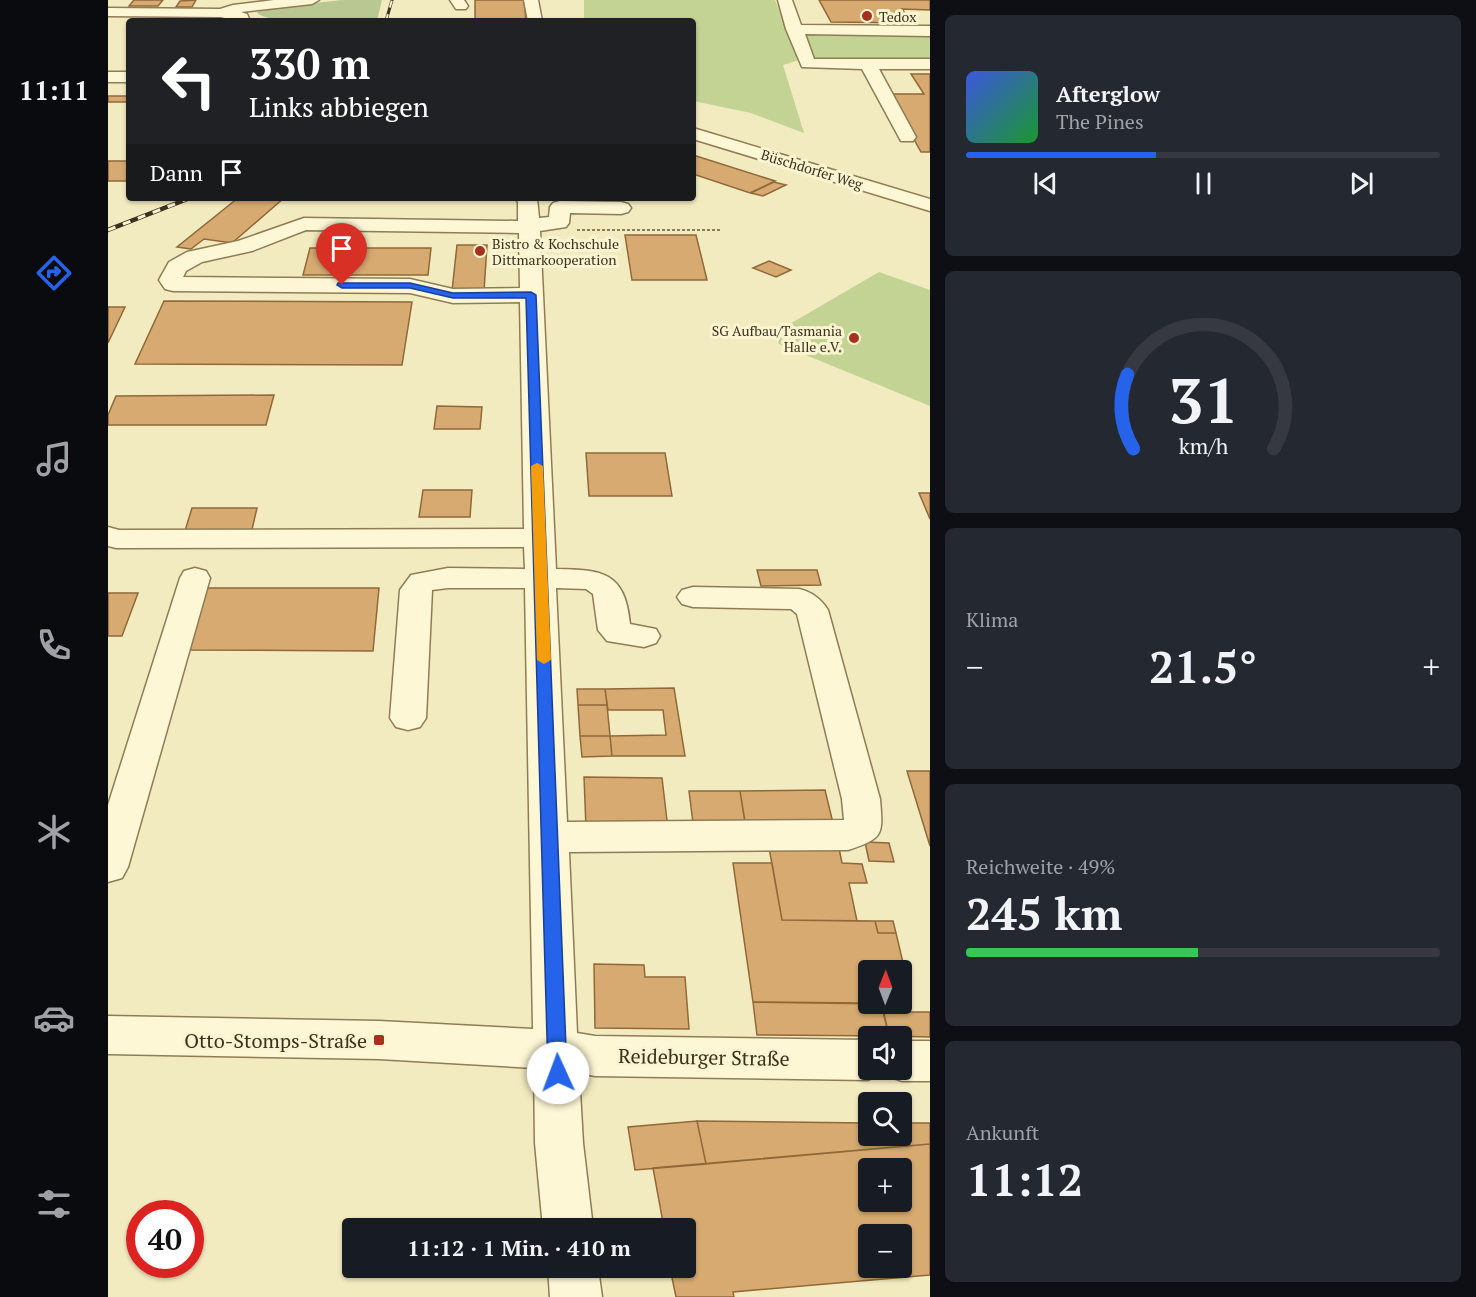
<!DOCTYPE html>
<html lang="de">
<head>
<meta charset="utf-8">
<style>
	:root { --surface:#171b24; --page:#242831; --text:#f1f3f6; --muted:#9ea1a6; --line:#363941; --accent:#2563eb }
	body { margin:0; font-family:"PT Serif",serif; background:var(--page); color:var(--text); height:100vh; display:flex; flex-direction:column; font-size:22px; white-space:nowrap }
	* { box-sizing:border-box; margin:0 }
	p { font-size:20px; color:var(--muted) }
	.icon { flex:none; width:33px; height:33px; fill:none; stroke:currentColor; stroke-width:2; stroke-linecap:round; stroke-linejoin:round }
	.map { position:relative; flex:1; overflow:hidden }
	.panel { display:flex; flex-direction:column; gap:15px; padding:15px; background:#0d0f14; width:546px }
	.panel>* { flex:none }
	.top-card { position:absolute; left:18px; top:18px; width:570px; height:183px; border-radius:6px; box-shadow:0 2px 4px #0004; background:#202124; color:#fff; overflow:hidden }
	.needle { width:39px; rotate:1deg }
	.fabs { position:absolute; left:750px; top:960px; display:grid; gap:12px }
	.fabs a { display:grid; place-items:center; width:54px; height:54px; border-radius:6px; background:var(--surface); box-shadow:0 2px 4px #0004; font-size:30px }
	.speed { position:absolute; left:18px; top:1200px; display:flex; gap:12px; font-size:30px; font-weight:700; text-align:center }
	.speed>* { display:grid; place-content:center; width:78px; height:78px; border-radius:50%; background:var(--surface); box-shadow:0 2px 4px #0004; line-height:1 }
	.speed .limit { border:9px solid #d22; background:#fff; color:#111 }
	.pin { position:absolute; display:grid; place-items:center; width:51px; height:51px; color:#fff; margin:-62px -26px; border-radius:50% 50% 50% 0; rotate:-45deg; box-shadow:0 0 6px #0007 }
	.pin .icon { rotate:45deg }
	.me { position:absolute; width:66px; margin:-33px; rotate:358deg; stroke-linejoin:round; filter:drop-shadow(0 0 4px #0008) }
	.turn { display:flex; align-items:center; gap:21px; height:126px; padding:0 24px; font-size:27px }
	.turn .icon { width:78px; height:78px; stroke-width:2.5 }
	.turn b { display:block; font-size:42px; line-height:51px }
	.then { display:flex; align-items:center; height:57px; padding:0 24px; background:#0003; gap:12px; font-size:22px }
	.big { font-size:45px; font-weight:700; line-height:1.1 }
	.panel .card { flex:1; display:flex; flex-direction:column; justify-content:center; gap:9px; min-width:0; padding:0 21px; border-radius:9px; background:var(--page) }
	.panel .dial { align-items:center; gap:0 }
	.dial svg { height:156px; overflow:visible; fill:none; stroke:var(--line); stroke-width:7; stroke-linecap:round; text-anchor:middle }
	.dial text { fill:var(--text); stroke:none }
	.song { display:flex; align-items:center; gap:18px }
	.cover { width:72px; height:72px; border-radius:9px; background:linear-gradient(135deg,hsl(230 70% 55%),hsl(130 70% 35%)) }
	.played { height:6px; border-radius:3px; background:linear-gradient(90deg,var(--accent) 40%,var(--line) 40%) }
	.keys { display:flex; justify-content:space-around; direction:ltr }
	.heat { display:flex; justify-content:space-between; align-items:center; font-size:33px; direction:ltr }
	.charge { height:9px; border-radius:4px; background:linear-gradient(90deg,#34c759 49%,var(--line) 0) }
	.trip { position:absolute; left:234px; top:1218px; width:354px; height:60px; border-radius:6px; background:var(--surface); box-shadow:0 2px 4px #0004; font-weight:700; line-height:60px; text-align:center }
	main { display:flex; flex:1; min-height:0 }
	.dock { display:flex; flex-direction:column; width:108px; justify-content:space-around; align-items:center; background:#090b0e; color:var(--muted) }
	.dock .icon { width:42px; height:42px }
	.dock .on { color:var(--accent) }
	.dock b { font-size:27px; color:var(--text) }
	.map>svg:first-child { display:block }
</style>
</head>
<body>
<main>
<nav class="dock">
<b>11:11</b>
<svg class="icon on" aria-label="directions" viewBox="0 0 24 24"><path d="M12 3l9 9-9 9-9-9zM9 14v-3h6M13 9l2 2-2 2"/></svg>
<svg class="icon" aria-label="music" viewBox="0 0 24 24"><path d="M9 18V5l10-2v13"/><circle cx="6" cy="18" r="3"/><circle cx="16" cy="16" r="3"/></svg>
<svg class="icon" aria-label="phone" viewBox="0 0 24 24"><path d="M5 4h4l2 5-3 2q2 4 5 5l2-3 5 2v4C11 20 4 13 5 4z"/></svg>
<svg class="icon" aria-label="climate" viewBox="0 0 24 24"><path d="M12 3v18M4 7l16 10M4 17L20 7"/></svg>
<svg class="icon" aria-label="car" viewBox="0 0 24 24"><path d="M5 17H2v-5l4-1 3-4h7l3 4 3 1v5h-3M9 17h6M6 11h13"/><circle cx="7" cy="17" r="2"/><circle cx="17" cy="17" r="2"/></svg>
<svg class="icon" aria-label="filters" viewBox="0 0 24 24"><path d="M4 7h16M4 17h16"/><circle cx="9" cy="7" r="2"/><circle cx="15" cy="17" r="2"/></svg>
</nav>
<div class="map">
<svg width="822" height="1297" viewBox="0 0 822 1297">
	<rect width="100%" height="100%" fill="#f3ebc0"/>
	<path fill="#c2d393" d="M476,0H667L691,60L675,65L696,133L643,113L585,101V21H476Z
		M687,30L822,31V64L702,63Z
		M771,272L822,290V406L671,344L668,332Z"/>
	<path fill="#b9c793" d="M234,0H274L269,21C245,21 164,26 149,13L153,9Z"/>
	<path fill="#d6aa71" stroke="#916838" stroke-width="1.5" fill-rule="evenodd" d="M26,0H55L50,6H21Z
		M88,0L84,7H68L72,1Z
		M367,0H416L418,21H367Z
		M711,0H822V10L794,9L804,23L723,22Z
		M803,74H822V152H813L781,94H816Z
		M0,96H21V102H0Z
		M585,155L667,181L642,193L585,174Z
		M0,161H21V181H0Z
		M666,182L678,185L655,196L643,193Z
		M130,198H176L124,243L96,239L83,249L69,247Z
		M517,235H588L599,280H524Z
		M349,245H379L376,291H344Z
		M202,248H323L320,275H195Z
		M661,261L683,270L668,277L645,268Z
		M56,301L304,302L294,365L27,364Z
		M0,307H17L0,343Z
		M166,395L158,425H0V415L8,396Z
		M329,406L374,407L372,429H326Z
		M478,453H557L564,496H481Z
		M315,490H364L362,517H311Z
		M811,493H822V519Z
		M84,508H149L143,534H76Z
		M649,570H709L713,585L653,586Z
		M97,588H271L265,651L80,650Z
		M0,593H30L14,636H0Z
		M566,688L577,756H504L502,736L558,735L555,710H500L497,689Z
		M469,689H497L499,705H470Z
		M470,705H499L502,736H472Z
		M472,736H502L504,756L474,757Z
		M799,771H822V846Z
		M476,777L554,778L560,829L478,828Z
		M717,790L726,827H638L632,791Z
		M581,791H632L637,823H585Z
		M660,842L730,843L734,863L754,864L759,883H741L749,921L674,920Z
		M757,842L781,843L786,862L761,861Z
		M625,863H664L674,920L767,921L770,933H788L797,971L760,970V1003L645,1002Z
		M767,921H785L788,933H770Z
		M486,964L536,965L537,977H577L581,1029L487,1028Z
		M794,978L802,1012H775L774,1004H794Z
		M645,1002L774,1004L781,1036L649,1035Z
		M775,1012H822V1037L781,1036Z
		M589,1121L760,1123V1136H794V1123H822V1144L598,1164Z
		M589,1121L598,1164L527,1170L520,1127Z
		M822,1144V1275L625,1292L626,1297H568L562,1268H578V1228H556L545,1168ZM760,1168H794V1202H760ZM760,1234H794V1268H760Z"/>
	<g fill="none" stroke-linecap="round" stroke-linejoin="round">
		<g stroke="#8f7c55" stroke-width="3">
			<path id="minor" d="M166,0H211L204,4L133,12L139,14L142,21H128L113,17L0,16V8L112,9L125,5Z
				M342,0H356L360,6L358,9H348Z
				M416,0H430L434,21H420Z
				M670,0H684L693,25L822,26V36L697,34L706,59H822V69H771L808,137L805,141H793L754,69L694,67L678,29Z
				M0,72H21V82H0Z
				M585,128L822,199V211L585,139Z
				M407,198H429L431,218L441,217L442,207L445,203L452,201L513,202L520,204L523,208L520,212L513,214L462,213L461,223L458,227L432,231L448,569C494,570 517,571 522,624L548,629L552,636L548,643L536,647L499,641L490,630L485,594L478,589L448,588L459,822L736,820L734,799L689,614L683,609L585,607L574,604L569,597L574,590L585,587L691,589C704,592 713,599 720,610L772,799C775,835 776,838 740,850L461,852L469,1033L487,1036L760,1040V1070H794V1041H822V1081H794L778,1075L777,1072L760,1080L487,1076L471,1073L475,1143L485,1228H435L427,1143L426,1068L271,1059L0,1054V1016L271,1021L425,1029L417,588H340L324,590L318,718L312,727L300,730L288,727L282,718L292,590L303,575L340,568L417,569L416,547L8,548L0,546V527L11,530L416,529L412,302L345,303L302,293L65,291L57,289L51,280L61,262L79,252L130,241L196,218L410,221V202ZM198,230L411,233L412,288L345,289L302,279L75,277L78,271L94,262L144,251Z
				M87,568L98,571L102,578L20,867L14,878L0,882V805L72,578L76,571Z
				M440,1268H490L494,1297H442Z"/>
		</g>
		<path stroke="#8f7c55" stroke-width="2" stroke-dasharray="3 2" stroke-linecap="butt" d="M469,230H612"/>
		<use href="#minor" fill="#fdf7d5" fill-rule="evenodd"/>
		<g stroke="#3d301c" stroke-width="3">
			<path id="rail-far1" d="M278,21L284,0"/>
		</g>
		<g stroke="#3d301c" stroke-width="4.5">
			<path id="rail" d="M0,230L82,198"/>
		</g>
		<use href="#rail-far1" stroke="#faf4d1" stroke-width="2" stroke-dasharray="7" stroke-linecap="butt"/>
		<use href="#rail" stroke="#faf4d1" stroke-width="3" stroke-dasharray="8" stroke-linecap="butt"/>
	</g>
	<path fill="#2563eb" stroke="#184099" stroke-width="1.5" d="M230,283H302L345,293L423,292L428,295L459,1073L456,1079L450,1081L443,1079L440,1073L418,298H345L302,288H234L229,285Z"/>
	<path fill="#f59e0b" d="M429,463L435,466L443,660L436,664L429,660L423,466Z"/>
	<g fill="#a5311e" stroke="#faf4d1" stroke-width="2">
		<circle cx="759" cy="16" r="6"/>
		<circle cx="372" cy="251" r="6"/>
		<circle cx="746" cy="338" r="6"/>
		<rect x="265" y="1034" width="12" height="12" rx="3"/>
	</g>
	<g text-anchor="middle" dominant-baseline="central" stroke-width="6" stroke-linejoin="round" paint-order="stroke">
		<g font-size="14" fill="#3d301c" stroke="#faf4d1" text-anchor="start">
			<text x="771" y="16">Tedox</text>
			<text x="384" y="243">Bistro &amp; Kochschule<tspan x="384" dy="16">Dittmarkooperation</tspan></text>
			<text x="734" y="330" text-anchor="end">SG Aufbau/Tasmania<tspan x="734" dy="16">Halle e.V.</tspan></text>
		</g>
		<g font-size="14" fill="#3d301c" stroke="#faf4d1">
			<text transform="translate(704 169) rotate(17)">Büschdorfer Weg</text>
		</g>
		<g font-size="20" fill="#3d301c" stroke="#faf4d1" text-anchor="end">
			<text x="259" y="1040">Otto-Stomps-Straße</text>
		</g>
		<g font-size="20" fill="#3d301c" stroke="#faf4d1">
			<text transform="translate(596 1057) rotate(1)">Reideburger Straße</text>
		</g>
	</g>
</svg>
<div class="fabs">
<a><svg class="needle" viewBox="-14 -14 28 28"><path d="M0-13l5 13h-10z" fill="#e53935"/><path d="M0 13l5-13h-10z" fill="#9ea1a6"/></svg></a>
<a><svg class="icon" aria-label="sound" viewBox="0 0 24 24"><path d="M4 9h4l5-4v14l-5-4H4zM17 9q2 3 0 6"/></svg></a>
<a><svg class="icon" aria-label="search" viewBox="0 0 24 24"><circle cx="10" cy="10" r="6"/><path d="M15 15l6 6"/></svg></a>
<a>+</a>
<a>−</a>
</div>
<div class="speed"><div class="limit">40</div></div>
<div class="pin" style="left:234px;top:285px;background:#d93025"><svg class="icon" aria-label="arrive" viewBox="0 0 24 24"><path d="M6 21V4h12l-3 4 3 4H6"/></svg></div>
<svg class="me" style="left:450px;top:1073px" viewBox="-20 -20 40 40"><circle r="19" fill="#fff"/><path d="M0-13L10 11 0 6-10 11z" fill="#2563eb"/></svg>
<div class="trip">11:12 · 1 Min. · 410 m</div>
<div class="top-card">
<div class="turn"><svg class="icon" aria-label="left" viewBox="0 0 24 24"><path d="M17 20v-9H6M10 6l-5 5 5 5"/></svg><div><b>330 m</b>Links abbiegen</div></div>
<div class="then">Dann<svg class="icon" aria-label="arrive" viewBox="0 0 24 24"><path d="M6 21V4h12l-3 4 3 4H6"/></svg></div>
</div>
</div>
<section class="panel">
<div class="card">
<div class="song"><i class="cover"></i><div><b>Afterglow</b><p>The Pines</p></div></div>
<div class="played"></div>
<div class="keys"><svg class="icon" aria-label="previous" viewBox="0 0 24 24"><path d="M18 5L8 12l10 7zM5 5v14"/></svg><svg class="icon" aria-label="pause" viewBox="0 0 24 24"><path d="M8 5v14M16 5v14"/></svg><svg class="icon" aria-label="next" viewBox="0 0 24 24"><path d="M6 5l10 7-10 7zM19 5v14"/></svg></div>
</div>
<div class="card dial"><svg viewBox="0 0 100 80">
<path d="M14 69A42 42 0 1 1 86 69"/>
<path d="M14 69A42 42 0 0 1 11 31" stroke="#2563eb"/>
<text x="50" y="56" font-size="32" font-weight="700">31</text>
<text x="50" y="72" font-size="11">km/h</text>
</svg></div>
<div class="card"><p>Klima</p>
<div class="heat"><a>−</a><b class="big">21.5°</b><a>+</a></div>
</div>
<div class="card"><p>Reichweite · 49%</p><b class="big">245 km</b><div class="charge"></div></div>
<div class="card"><p>Ankunft</p><b class="big">11:12</b></div>
</section>
</main>
</body>
</html>
